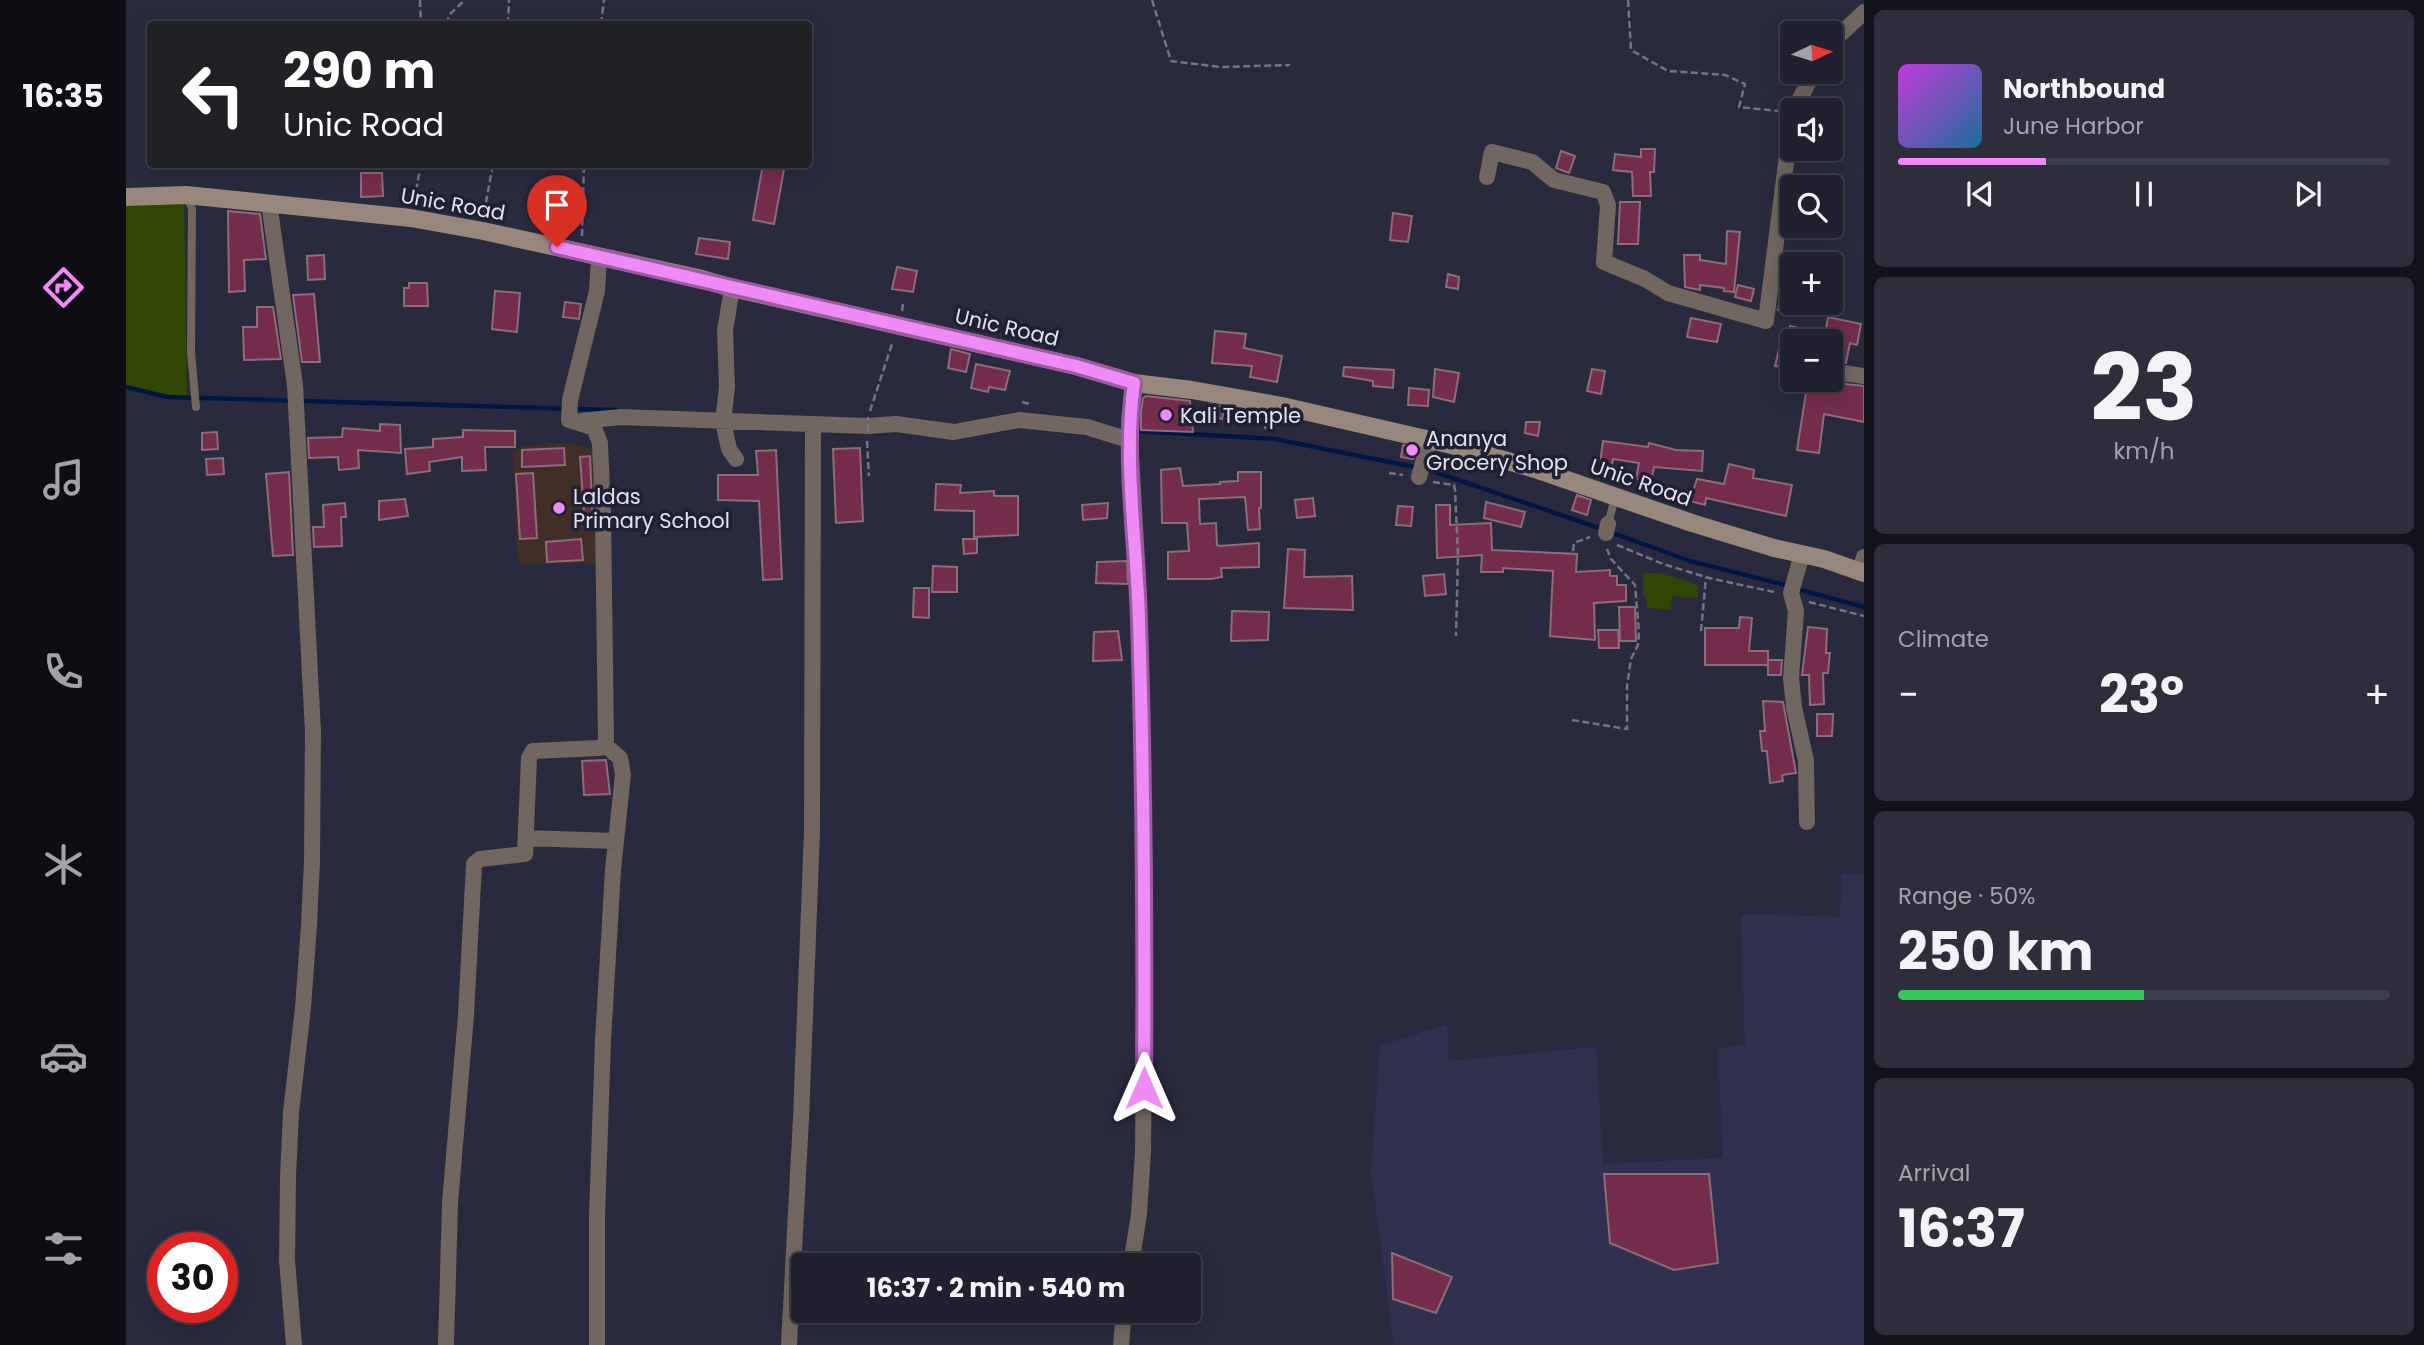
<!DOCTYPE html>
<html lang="en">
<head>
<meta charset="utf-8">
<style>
	:root { --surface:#20202f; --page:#2d2d3b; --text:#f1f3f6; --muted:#a2a3aa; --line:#3d3e4b; --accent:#ef8bf7 }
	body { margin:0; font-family:Poppins,sans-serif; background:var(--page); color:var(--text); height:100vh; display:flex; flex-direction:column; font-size:26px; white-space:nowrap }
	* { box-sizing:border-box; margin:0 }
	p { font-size:23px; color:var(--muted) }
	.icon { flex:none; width:38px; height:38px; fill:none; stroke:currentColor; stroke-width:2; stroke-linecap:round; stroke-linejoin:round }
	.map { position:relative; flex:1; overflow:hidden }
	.drawer { display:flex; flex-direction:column; gap:10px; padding:10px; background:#12121a; width:560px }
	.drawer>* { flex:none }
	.top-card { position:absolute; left:21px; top:21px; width:665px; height:147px; border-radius:7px; box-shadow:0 4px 18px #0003,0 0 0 2px var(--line); background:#202124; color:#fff; overflow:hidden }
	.needle { width:46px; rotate:86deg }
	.controls { position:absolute; left:1654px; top:21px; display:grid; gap:14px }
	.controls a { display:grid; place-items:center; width:63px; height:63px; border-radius:7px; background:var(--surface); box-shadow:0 4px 18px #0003,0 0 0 2px var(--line); font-size:35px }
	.speed { position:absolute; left:21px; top:1232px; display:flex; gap:14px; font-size:35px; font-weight:700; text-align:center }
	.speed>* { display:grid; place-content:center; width:91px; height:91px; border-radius:50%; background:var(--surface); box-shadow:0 4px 18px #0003,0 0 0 2px var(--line); line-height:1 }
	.speed .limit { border:10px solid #d22; background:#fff; color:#111 }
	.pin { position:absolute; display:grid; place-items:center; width:60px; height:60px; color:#fff; margin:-72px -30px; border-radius:50% 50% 50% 0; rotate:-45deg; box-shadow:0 0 7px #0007 }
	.pin .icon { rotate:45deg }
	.me { position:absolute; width:77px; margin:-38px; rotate:0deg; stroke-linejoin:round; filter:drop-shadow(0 0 5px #0008) }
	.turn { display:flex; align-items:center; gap:24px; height:147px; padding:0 21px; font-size:32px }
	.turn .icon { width:91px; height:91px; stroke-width:2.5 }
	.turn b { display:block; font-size:49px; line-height:60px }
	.big { font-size:52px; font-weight:700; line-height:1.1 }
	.drawer .tile { flex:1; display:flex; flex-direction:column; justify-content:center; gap:10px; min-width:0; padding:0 24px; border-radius:10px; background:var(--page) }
	.drawer .dial { align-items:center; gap:0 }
	.dial b { font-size:91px; line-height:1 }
	.song { display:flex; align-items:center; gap:21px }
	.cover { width:84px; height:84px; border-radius:10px; background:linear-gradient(135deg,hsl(290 70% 55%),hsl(200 70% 35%)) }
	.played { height:7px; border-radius:4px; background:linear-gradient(90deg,var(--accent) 30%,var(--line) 30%) }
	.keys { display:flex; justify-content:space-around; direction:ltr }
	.heat { display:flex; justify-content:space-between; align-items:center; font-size:38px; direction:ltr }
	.charge { height:10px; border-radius:5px; background:linear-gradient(90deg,#34c759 50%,var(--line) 0) }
	.trip { position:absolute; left:665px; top:1253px; width:410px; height:70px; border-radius:7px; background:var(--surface); box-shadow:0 4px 18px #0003,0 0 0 2px var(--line); font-weight:700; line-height:70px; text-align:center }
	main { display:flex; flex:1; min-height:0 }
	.dock { display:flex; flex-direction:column; width:126px; justify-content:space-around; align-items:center; background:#0d0d13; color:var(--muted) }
	.dock .icon { width:49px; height:49px }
	.dock .current { color:var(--accent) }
	.dock b { font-size:32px; color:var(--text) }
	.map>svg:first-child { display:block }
</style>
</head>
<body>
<main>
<nav class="dock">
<b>16:35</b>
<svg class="icon current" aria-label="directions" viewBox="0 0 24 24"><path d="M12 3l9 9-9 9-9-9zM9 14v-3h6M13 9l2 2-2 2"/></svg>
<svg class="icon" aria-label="music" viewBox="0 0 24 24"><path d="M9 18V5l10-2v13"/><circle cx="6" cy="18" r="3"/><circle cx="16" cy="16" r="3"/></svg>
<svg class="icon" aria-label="phone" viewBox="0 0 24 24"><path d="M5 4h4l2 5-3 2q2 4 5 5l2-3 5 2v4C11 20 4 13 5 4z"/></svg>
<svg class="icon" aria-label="climate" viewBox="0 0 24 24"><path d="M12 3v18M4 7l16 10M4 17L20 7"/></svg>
<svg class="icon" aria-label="car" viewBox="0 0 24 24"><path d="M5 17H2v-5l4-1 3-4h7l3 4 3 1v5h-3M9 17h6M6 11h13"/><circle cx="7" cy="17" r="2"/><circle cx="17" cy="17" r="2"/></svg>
<svg class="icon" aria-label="filters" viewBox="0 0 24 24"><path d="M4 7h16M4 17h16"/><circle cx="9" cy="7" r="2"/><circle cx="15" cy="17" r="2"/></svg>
</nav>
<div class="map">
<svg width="1738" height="1345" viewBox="0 0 1738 1345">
	<rect width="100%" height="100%" fill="#2a2a3f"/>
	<path fill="#32314d" d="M1716,873L1738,874V1345H1268L1245,1170L1254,1046L1321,1024L1323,1061L1470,1047L1477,1164L1597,1158L1592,1048L1619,1045L1615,914L1714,917Z"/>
	<path fill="#412f27" d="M437,443L472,449L473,563L398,564L393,561L391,548L387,451L396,447Z"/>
	<path fill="#2f4701" d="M0,200L58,201L61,398L0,387Z
		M1517,573H1534L1572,585V598L1546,596L1545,610L1521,608L1520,596L1517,595Z"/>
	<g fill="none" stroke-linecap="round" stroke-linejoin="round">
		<path stroke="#001841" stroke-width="4.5" d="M0,387L41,397L489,410
			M1008,431L1149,439L1303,470L1476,529
			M1484,532L1564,561L1663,586
			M1671,589L1738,607"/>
	</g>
	<path fill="#732c4c" stroke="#896d78" stroke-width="2" d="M1515,149H1529L1528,172H1524L1525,196H1507L1506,172L1487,170L1489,154L1515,157Z
		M1435,151L1449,156L1443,173L1430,168Z
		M637,164H659L648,224L627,220Z
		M235,173H256L257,196L235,197Z
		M1494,202H1514L1512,244H1492Z
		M102,211L134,214L140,259L118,260L119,291L103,292Z
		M1267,213L1286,216L1282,242L1264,240Z
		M1601,231L1614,232L1608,292L1598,291V288L1574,285V290L1559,287L1558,255H1574V260L1600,264Z
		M573,238L604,242L602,259L570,254Z
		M198,255L199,279L182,280L181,256Z
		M771,267L791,271L787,292L766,289Z
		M1322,274L1333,277L1332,289L1320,287Z
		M283,283H301L302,306H278V288H283Z
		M1612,285L1628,289L1625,301L1609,297Z
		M369,291L394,293L391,332L366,329Z
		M188,294L194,362H176L167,295Z
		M1654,298L1665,300L1662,313L1652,310Z
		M439,302L455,304L453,319L437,317Z
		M131,307H147L155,359L118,360L117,327H131Z
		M1702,317L1735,324L1731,345L1724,343L1720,363L1704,361V341H1661L1664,326L1699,334Z
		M1565,318L1595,324L1591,342L1561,337Z
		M1089,331L1120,334L1118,348L1156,356L1151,382L1124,377L1126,366L1086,363Z
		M1654,345L1666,348L1663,369L1649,366Z
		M825,349L844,354L840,372L822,368Z
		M850,364L884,371L879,390L863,387L862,392L845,388Z
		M1218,367L1268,370L1267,388L1247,386V381L1217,376Z
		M1309,369L1333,373L1328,402L1307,397Z
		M1466,369L1479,371L1475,394L1461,391Z
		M1682,380L1738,386V422L1698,414L1693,453L1671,450Z
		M1283,388L1303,390L1302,406L1282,405Z
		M1020,396L1064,401L1067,432L1015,430V412L1017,398Z
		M1083,404L1135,414L1132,424L1097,414L1096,419L1080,415Z
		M1400,422H1414L1412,436L1399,433Z
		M254,424L274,425L275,453L232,450L233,468L213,470L212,457L183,458L182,438L216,437L217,428L254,431Z
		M337,430L389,431V447H359L360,470L336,471V457L303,462L304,471L281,474L279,449L307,447V439L337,437Z
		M91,432L92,449L76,450V433Z
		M1477,441L1522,447L1523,443L1550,450L1577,451L1576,471L1528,467L1525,482L1510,479L1513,463L1487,459L1484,478L1472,477Z
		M1277,445L1290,448L1287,459L1275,457Z
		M438,448L439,465L396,467V450Z
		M734,448L737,521L710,523L707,449Z
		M650,450L656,579L637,580L633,501L592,500V475H632L630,451Z
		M464,456L467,526H459L454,457Z
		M97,458L98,474L81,475L80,459Z
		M1603,464L1628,470L1627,478L1666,485L1660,516L1580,498L1579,505L1564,501L1571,479L1598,484Z
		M1054,468L1057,486L1094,484V482L1112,481V472H1135V508H1133L1134,529L1122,530L1119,497L1073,499L1074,524L1090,523L1091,545L1094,546L1133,543V567L1095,568L1096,577L1085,579H1042V552L1063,551L1061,523H1036L1035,470Z
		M163,472L167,555L147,556L140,474Z
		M407,473L411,538L394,539L390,474Z
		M810,484L835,485L834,493L868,491V496H892V535L848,537V511L809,510Z
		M1451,495L1465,500L1461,515L1446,510Z
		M1187,498L1189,516L1171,518L1169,500Z
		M279,499L282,516L253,520V501Z
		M1360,502L1399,512L1395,527L1358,518Z
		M219,503L220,517H215L216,546L188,547L187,527H198L197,505Z
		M982,503L981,518L957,520L956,505Z
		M1310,505H1324V525L1365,523L1366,550L1451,554L1450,572L1484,570V576H1491V585H1500V601L1468,603L1469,640L1424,636L1427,571L1377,568V572H1355L1356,555L1311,558Z
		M1272,506L1287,507L1285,526L1270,525Z
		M455,539L457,560L421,562L420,542Z
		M837,539H851V553L838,554Z
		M1162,549L1179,550L1178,577L1226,576L1227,610L1158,608Z
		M1001,561L1002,584L970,583L971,562Z
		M807,566L831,567V592H806Z
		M1318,574L1320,594L1299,596L1297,576Z
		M788,588H803V618L787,617Z
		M1493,607H1509L1510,641H1494Z
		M1106,611L1143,612L1142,640L1105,641Z
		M1614,617L1626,618L1623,651H1642V665H1579V628H1613Z
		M1682,627L1701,629L1700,653H1704L1702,673H1697L1698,704L1684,705L1683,675H1676Z
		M1472,630H1492L1493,648H1473Z
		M992,631L996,660L967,661L968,632Z
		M1642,660H1656L1655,675H1642Z
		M1637,701L1657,702L1670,773L1656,775L1657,781L1644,783L1641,751H1636L1634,731H1639Z
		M1691,714H1707L1706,736H1691Z
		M480,760L484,794L458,795L456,761Z
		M1478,1174H1583L1592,1263L1548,1270L1484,1243Z
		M1266,1253L1326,1277L1310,1313L1267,1299Z"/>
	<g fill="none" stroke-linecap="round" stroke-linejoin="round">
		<path stroke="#747486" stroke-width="2.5" stroke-dasharray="7 3.5" stroke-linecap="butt" d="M294,0L295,24
			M1026,0L1045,61L1094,67L1164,65
			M1502,0L1505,50L1542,71L1599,75L1619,84L1613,107L1652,111
			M321,24L323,15L339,0
			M382,24L383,0
			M475,24L478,0
			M288,201L295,164
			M358,213L367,164
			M456,236L458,164
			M776,311L777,304
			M896,402L904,404
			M744,411L767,341
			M1139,429L1140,420
			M741,441L743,476
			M1263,473L1277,475
			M1307,482L1328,485L1329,490L1332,555L1330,636
			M1491,545L1537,564L1583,578L1648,592
			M1447,551L1448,543L1464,537
			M1683,602L1738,616
			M1575,631L1580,577
			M1446,720L1501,729V686L1505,659L1512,645L1513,632L1509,585L1485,559L1481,549"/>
		<path stroke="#716760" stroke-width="8" d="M60,195L66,209L65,352L70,407
			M1482,524L1489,498"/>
		<path stroke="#716760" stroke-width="16" d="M1704,44L1738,12
			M1668,110L1688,72
			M1361,177L1366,152L1406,162L1428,180L1477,192L1482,205L1478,262L1519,279L1542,293L1640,321L1666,116
			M143,203L169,385L187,732L186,861L183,925L177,1008L165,1112L162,1177L161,1260L168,1345
			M606,288L599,331L601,387L597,422L603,449L610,459
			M1704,371L1738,376
			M454,421L495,417L742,426L770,424L828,432L893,420L961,427L1003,440
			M1293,477L1303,441
			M1480,533L1482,524
			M1676,554L1665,593L1670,611L1665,678L1668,707L1680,761L1681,822
			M1734,571L1738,557
			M400,838L489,841
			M1005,1265L1013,1214L1017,1152L1019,888L1012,578L1003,420L1008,383
			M320,1345L324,1203L340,1015L348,864L354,859L399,854L403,758L407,751L473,748L479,745L480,740L477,516L474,443L468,428L443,420L444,400L471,291L473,257
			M471,1345V1216L477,1041L487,870L497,774L494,758L479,745
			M663,1345L675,1118L686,831L687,425
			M995,1345L998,1311"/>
		<path stroke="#98877d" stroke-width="18" d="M0,197L60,195L285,218L357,231L572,278L606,288L950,366L1008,383L1066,390L1156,406L1326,445L1409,469L1566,523L1648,548L1698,559L1738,573"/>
		<path stroke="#747486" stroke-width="2.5" stroke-dasharray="7 3.5" stroke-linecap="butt" d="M742,431V417"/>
	</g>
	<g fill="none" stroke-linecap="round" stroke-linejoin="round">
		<g stroke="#9b5aa1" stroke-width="18">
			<path id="route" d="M431,247L950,366L1008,383C997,461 1011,542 1013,621C1018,777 1019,932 1018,1088"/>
		</g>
		<use href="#route" stroke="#ef8bf7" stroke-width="12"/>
	</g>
	<g fill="#ef8bf7" stroke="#202034" stroke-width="2.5">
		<circle cx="1040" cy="415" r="7"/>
		<circle cx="1286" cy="450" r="7"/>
		<circle cx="433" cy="508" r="7"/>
	</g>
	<g text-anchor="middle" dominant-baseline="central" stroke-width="7" stroke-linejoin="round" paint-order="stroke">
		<g font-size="21" fill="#e1e1ef" stroke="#202034">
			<text transform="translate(327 204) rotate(10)">Unic Road</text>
			<text transform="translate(881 327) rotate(13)">Unic Road</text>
			<text transform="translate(1515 482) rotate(19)">Unic Road</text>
		</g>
		<g font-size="21" fill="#e1e1ef" stroke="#202034" text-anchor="start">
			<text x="1054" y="415">Kali Temple</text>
			<text x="1300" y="438">Ananya<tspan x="1300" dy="24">Grocery Shop</tspan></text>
			<text x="447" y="496">Laldas<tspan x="447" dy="24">Primary School</tspan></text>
		</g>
	</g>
</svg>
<div class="controls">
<a><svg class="needle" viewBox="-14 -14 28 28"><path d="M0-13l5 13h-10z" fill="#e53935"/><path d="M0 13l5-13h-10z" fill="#a2a3aa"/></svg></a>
<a><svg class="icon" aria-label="sound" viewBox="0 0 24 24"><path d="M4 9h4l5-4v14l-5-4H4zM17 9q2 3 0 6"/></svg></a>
<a><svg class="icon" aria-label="search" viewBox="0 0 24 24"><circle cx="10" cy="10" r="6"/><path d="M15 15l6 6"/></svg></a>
<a>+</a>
<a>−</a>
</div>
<div class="speed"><div class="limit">30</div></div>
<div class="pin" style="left:431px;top:247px;background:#d93025"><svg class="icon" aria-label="arrive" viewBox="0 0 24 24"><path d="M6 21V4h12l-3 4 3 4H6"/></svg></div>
<svg class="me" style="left:1018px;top:1088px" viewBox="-20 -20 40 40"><path d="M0-17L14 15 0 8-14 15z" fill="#ef8bf7" stroke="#fff" stroke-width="4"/></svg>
<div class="trip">16:37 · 2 min · 540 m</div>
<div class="top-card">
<div class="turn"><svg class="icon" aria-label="left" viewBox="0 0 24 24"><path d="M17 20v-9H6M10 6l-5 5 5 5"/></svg><div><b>290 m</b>Unic Road</div></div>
</div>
</div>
<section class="drawer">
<div class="tile">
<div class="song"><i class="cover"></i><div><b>Northbound</b><p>June Harbor</p></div></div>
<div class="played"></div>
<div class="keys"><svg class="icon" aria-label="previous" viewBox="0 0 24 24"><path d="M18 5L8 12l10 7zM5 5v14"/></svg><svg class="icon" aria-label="pause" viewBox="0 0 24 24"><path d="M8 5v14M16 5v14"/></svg><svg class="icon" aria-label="next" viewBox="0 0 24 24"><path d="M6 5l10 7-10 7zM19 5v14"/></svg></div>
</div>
<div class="tile dial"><b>23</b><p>km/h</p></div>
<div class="tile"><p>Climate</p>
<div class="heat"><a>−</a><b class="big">23°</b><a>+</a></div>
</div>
<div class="tile"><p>Range · 50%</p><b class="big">250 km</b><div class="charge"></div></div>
<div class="tile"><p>Arrival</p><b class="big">16:37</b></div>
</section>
</main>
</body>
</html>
